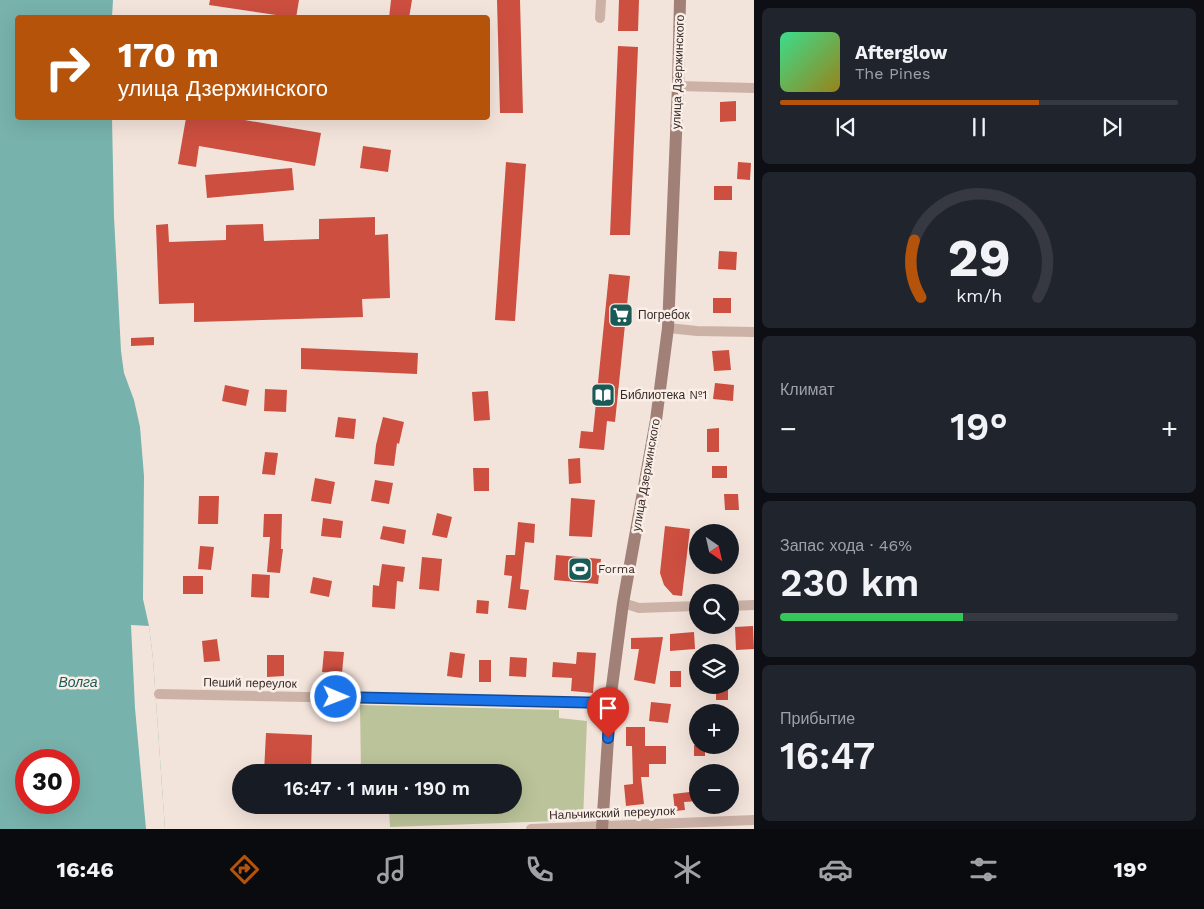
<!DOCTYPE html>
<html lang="ru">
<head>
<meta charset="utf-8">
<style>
	:root { --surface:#171b24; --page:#20242c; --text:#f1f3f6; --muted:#9ea1a6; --line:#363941; --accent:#b45309 }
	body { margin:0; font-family:"Work Sans",sans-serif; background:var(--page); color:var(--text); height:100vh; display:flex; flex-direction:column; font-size:19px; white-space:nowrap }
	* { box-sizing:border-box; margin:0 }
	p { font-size:16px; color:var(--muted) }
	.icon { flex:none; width:28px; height:28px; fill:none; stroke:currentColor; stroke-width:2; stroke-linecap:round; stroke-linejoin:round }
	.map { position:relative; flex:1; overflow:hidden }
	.panel { display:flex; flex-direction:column; gap:8px; padding:8px; background:#0d0f14; width:450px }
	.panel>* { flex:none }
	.top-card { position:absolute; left:15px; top:15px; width:475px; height:105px; border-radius:5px; box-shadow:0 5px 20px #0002; background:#b45309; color:#fff; overflow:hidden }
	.needle { width:32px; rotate:146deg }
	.buttons { position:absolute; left:689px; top:524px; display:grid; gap:10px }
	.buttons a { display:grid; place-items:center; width:50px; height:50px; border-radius:50%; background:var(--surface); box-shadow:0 5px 20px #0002; font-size:25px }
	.speed { position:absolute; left:15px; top:749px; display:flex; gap:10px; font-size:25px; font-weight:700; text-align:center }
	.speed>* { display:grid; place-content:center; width:65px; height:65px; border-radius:50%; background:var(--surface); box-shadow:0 5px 20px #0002; line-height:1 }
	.speed .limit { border:8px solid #d22; background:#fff; color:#111 }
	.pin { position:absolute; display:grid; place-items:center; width:42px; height:42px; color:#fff; margin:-51px -21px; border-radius:50% 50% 50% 0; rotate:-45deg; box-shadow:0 0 5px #0007 }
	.pin .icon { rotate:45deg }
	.me { position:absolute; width:55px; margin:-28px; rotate:91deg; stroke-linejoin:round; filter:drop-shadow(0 0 4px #0008) }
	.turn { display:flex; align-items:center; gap:18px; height:105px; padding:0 20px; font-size:22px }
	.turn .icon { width:65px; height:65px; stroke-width:2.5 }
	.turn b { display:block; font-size:35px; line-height:42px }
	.big { font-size:38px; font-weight:600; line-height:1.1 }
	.panel .tile { flex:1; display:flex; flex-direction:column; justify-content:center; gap:8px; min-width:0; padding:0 18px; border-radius:8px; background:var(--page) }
	.panel .dial { align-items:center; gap:0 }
	.dial svg { height:130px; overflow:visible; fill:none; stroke:var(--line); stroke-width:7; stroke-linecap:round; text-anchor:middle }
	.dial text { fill:var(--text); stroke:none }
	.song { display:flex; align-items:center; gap:15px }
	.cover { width:60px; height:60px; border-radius:8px; background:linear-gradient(135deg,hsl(150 70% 55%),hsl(50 70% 35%)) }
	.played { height:5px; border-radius:2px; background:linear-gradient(90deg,var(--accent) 65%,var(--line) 65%) }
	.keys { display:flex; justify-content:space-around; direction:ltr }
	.heat { display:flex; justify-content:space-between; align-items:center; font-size:28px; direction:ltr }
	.charge { height:8px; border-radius:4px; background:linear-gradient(90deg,#34c759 46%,var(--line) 0) }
	.trip { position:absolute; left:232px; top:764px; width:290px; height:50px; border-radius:25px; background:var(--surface); box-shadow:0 5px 20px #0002; font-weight:600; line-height:50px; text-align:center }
	.dock { display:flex; height:80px; justify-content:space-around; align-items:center; background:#090b0e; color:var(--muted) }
	.dock .icon { width:35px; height:35px }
	.dock .selected { color:var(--accent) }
	.dock b { font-size:22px; color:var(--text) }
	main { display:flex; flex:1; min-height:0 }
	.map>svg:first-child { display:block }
</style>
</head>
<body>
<main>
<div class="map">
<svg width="754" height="829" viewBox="0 0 754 829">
	<rect width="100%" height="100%" fill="#f3e4db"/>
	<path fill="#bbc39a" d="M360,705L559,710V718L587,721L583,820L390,827L389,809H361V805H514V772H361Z"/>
	<path fill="#78b2ac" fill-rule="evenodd" d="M0,0H113L112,17L18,18V118H112L114,217L121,351L124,373L134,400L140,427L144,476L143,599L149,626L153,659L165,829H0ZM26,760H69V802H26Z"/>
	<path fill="#f3e4db" d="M131,625L149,626L153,659L165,829H146L135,708Z"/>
	<path fill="#cc4f40" d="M210,0H299L296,18L209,5Z
		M391,0H412L409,18H389Z
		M497,0H520L523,113H500Z
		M619,0H639L638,31H618Z
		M618,46L638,47L630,235H610Z
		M736,101V121L720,122V102Z
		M186,118H233L321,133L315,166L199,146L196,167L178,164Z
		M363,146L391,150L388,172L360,168Z
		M506,162L526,164L515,321L495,320Z
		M738,162L751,163L750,180L737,179Z
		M292,168L294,190L207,198L205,175Z
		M714,186H732V200H714Z
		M375,217V235L388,234L390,298L362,299L363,317L194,322V303L159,304L156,225L168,224L169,242L226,240V225L263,224L264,241L319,239V219Z
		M719,251L737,252L736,270L718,269Z
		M609,274L630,276L615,422L607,421L604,450L579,448L581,431L593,432Z
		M713,298H731V313H713Z
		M154,337V345L131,346V338Z
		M301,348L418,353L417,374L301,369Z
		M729,350L731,370L714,371L712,351Z
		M715,383L734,385L733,401L713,399Z
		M225,385L249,390L246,406L222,401Z
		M265,389L287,390L286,412L264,411Z
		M488,391L490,420L474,421L472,392Z
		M338,417L356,419L354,439L335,437Z
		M383,417L404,422L399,444L397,443L394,466L374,464L376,445Z
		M719,428V452H707V429Z
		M265,452L278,453L275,475L262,474Z
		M580,458L581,483L569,484L568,459Z
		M712,466H727V478H712Z
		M473,468H489V491H474Z
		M315,478L335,482L331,504L311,501Z
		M375,480L393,483L389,504L371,501Z
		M724,494H738L739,510H725Z
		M199,496H219L218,524H198Z
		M571,498L595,500L592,537L569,536Z
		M437,513L452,517L447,538L432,535Z
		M264,514H282L281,549H283L280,573L267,572L270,537H263Z
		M323,518L343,521L341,538L321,536Z
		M518,522L535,524L534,543L525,542L520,589L529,590L526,610L508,608L512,576L504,575L506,555H515Z
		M383,526L406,530L404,544L380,539Z
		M665,526L690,529L682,596L673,595L664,585L660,573Z
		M200,546L214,547L211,570L198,569Z
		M556,555L601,559L598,584L554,580Z
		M422,557L442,559L439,591L419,589Z
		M382,564L405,567L403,582L397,581L395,609L372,607L373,585L379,586Z
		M252,574L270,575L269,598L251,597Z
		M183,576H203V594H183Z
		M313,577L332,581L329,597L310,593Z
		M477,600L489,601L488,614L476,613Z
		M753,626L754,649L736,650L735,627Z
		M694,632L695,649L670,651V634Z
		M663,637L655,684L634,680L639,649H631V638Z
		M217,639L220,661L204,662L202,641Z
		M324,651L344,652L342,673L322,672Z
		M450,652L465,654L462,678L447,676Z
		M577,652L596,653L593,693L571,691L572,678L552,677L553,662L576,664Z
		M267,655H284V676L267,677Z
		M510,657L527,658L526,677L509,676Z
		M479,660H491V682H479Z
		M670,671H681V687H670Z
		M716,685H728V700H716Z
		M651,702L671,704L668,723L649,721Z
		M626,727H645V746H666V764H649V777H641L644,804L626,806L624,785L633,784L632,746H626Z
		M266,733L312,735L311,772H264Z
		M694,745H705V756H694Z
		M698,791V801L684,802L685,810L675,811L673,794Z"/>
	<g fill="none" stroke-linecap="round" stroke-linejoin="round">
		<path stroke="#ccb2a6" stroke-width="10" d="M600,18L601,0
			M678,86L754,88
			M668,328L697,331L754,332
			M623,603L639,608L698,606
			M730,606L754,605
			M159,694L610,703
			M531,829L754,820"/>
		<path stroke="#a08077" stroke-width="12" d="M602,829L611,694L623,603L656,420L668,328L678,86L680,0"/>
	</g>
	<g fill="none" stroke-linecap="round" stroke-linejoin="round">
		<g stroke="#114b97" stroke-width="12">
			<path id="route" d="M336,697L610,703L608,738"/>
		</g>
		<use href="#route" stroke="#1a73e8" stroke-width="9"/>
	</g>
	<defs>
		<g id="supermarket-square" transform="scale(1.25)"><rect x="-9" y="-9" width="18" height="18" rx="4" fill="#1b5b57" stroke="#faefe8"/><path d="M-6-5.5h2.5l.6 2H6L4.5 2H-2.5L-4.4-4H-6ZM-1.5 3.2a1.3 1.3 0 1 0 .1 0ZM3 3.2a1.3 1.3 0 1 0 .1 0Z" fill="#fff"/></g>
		<g id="library-square" transform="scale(1.25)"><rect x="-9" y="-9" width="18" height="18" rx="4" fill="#1b5b57" stroke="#faefe8"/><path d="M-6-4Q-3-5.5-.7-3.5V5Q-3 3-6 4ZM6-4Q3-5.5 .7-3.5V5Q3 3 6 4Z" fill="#fff"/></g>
		<g id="stadium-square" transform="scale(1.25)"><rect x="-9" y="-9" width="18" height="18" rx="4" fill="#1b5b57" stroke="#faefe8"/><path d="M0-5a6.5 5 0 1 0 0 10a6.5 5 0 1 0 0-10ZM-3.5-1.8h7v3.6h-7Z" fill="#fff"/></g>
	</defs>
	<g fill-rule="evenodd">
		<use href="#supermarket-square" x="621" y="315"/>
		<use href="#library-square" x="603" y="395"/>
		<use href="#stadium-square" x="580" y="569"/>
	</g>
	<g text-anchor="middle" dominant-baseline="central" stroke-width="5" stroke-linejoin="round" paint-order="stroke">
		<g font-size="12" fill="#382a27" stroke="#faefe8">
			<text transform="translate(678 72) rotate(-88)">улица Дзержинского</text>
			<text transform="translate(646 475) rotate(-80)">улица Дзержинского</text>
			<text transform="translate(250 683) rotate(1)">Пеший переулок</text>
			<text transform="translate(612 813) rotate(-2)">Нальчикский переулок</text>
		</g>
		<g font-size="12" fill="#382a27" stroke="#faefe8" text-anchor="start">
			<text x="638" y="315">Погребок</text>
			<text x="620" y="395">Библиотека №1</text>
			<text x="598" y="569">Forma</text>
		</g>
		<g font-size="14" font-style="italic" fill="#1b5b57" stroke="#faefe8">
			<text x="78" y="682">Волга</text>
		</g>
	</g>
</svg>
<div class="buttons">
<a><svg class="needle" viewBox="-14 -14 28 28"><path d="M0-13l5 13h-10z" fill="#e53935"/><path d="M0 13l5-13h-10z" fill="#9ea1a6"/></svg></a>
<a><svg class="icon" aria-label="search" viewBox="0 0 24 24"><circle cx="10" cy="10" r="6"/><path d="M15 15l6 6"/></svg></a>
<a><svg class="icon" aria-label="layers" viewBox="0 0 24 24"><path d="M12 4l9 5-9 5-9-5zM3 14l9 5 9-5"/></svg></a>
<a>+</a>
<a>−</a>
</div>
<div class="speed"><div class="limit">30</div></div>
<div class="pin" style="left:608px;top:738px;background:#d93025"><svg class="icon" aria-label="arrive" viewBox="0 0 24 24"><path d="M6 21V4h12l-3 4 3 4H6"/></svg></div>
<svg class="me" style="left:336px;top:697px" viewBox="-20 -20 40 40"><circle r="17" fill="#1a73e8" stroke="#fff" stroke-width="3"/><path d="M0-11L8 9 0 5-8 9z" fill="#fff"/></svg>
<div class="trip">16:47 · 1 мин · 190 m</div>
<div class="top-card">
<div class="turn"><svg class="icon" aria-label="right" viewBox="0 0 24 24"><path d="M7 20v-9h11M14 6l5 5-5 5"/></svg><div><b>170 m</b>улица Дзержинского</div></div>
</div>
</div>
<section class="panel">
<div class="tile">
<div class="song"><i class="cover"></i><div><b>Afterglow</b><p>The Pines</p></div></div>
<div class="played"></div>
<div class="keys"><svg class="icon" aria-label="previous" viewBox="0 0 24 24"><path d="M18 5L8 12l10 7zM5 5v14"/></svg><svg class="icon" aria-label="pause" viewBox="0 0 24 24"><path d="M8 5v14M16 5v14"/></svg><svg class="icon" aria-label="next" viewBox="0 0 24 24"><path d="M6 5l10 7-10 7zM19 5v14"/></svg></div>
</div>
<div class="tile dial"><svg viewBox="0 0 100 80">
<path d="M14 69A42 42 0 1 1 86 69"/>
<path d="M14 69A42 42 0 0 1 10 34" stroke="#b45309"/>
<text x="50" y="56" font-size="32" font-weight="700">29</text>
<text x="50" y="72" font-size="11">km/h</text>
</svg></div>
<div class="tile"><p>Климат</p>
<div class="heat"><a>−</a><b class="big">19°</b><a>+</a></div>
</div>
<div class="tile"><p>Запас хода · 46%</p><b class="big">230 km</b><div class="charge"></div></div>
<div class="tile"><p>Прибытие</p><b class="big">16:47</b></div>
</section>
</main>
<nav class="dock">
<b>16:46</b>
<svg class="icon selected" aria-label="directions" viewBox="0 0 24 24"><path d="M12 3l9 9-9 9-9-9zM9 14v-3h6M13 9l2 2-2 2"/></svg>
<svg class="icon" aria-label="music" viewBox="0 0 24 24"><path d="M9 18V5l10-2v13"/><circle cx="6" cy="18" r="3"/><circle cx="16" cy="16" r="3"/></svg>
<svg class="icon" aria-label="phone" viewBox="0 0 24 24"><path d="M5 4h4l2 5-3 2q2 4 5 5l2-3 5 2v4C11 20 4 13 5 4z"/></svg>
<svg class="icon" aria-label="climate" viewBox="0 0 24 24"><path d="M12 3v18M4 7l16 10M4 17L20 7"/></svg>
<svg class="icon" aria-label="car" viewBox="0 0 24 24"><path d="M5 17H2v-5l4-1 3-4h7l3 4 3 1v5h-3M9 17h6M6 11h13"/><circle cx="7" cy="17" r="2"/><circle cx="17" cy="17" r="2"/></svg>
<svg class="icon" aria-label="filters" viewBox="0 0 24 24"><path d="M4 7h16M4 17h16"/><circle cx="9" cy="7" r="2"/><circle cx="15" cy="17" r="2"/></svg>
<b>19°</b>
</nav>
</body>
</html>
